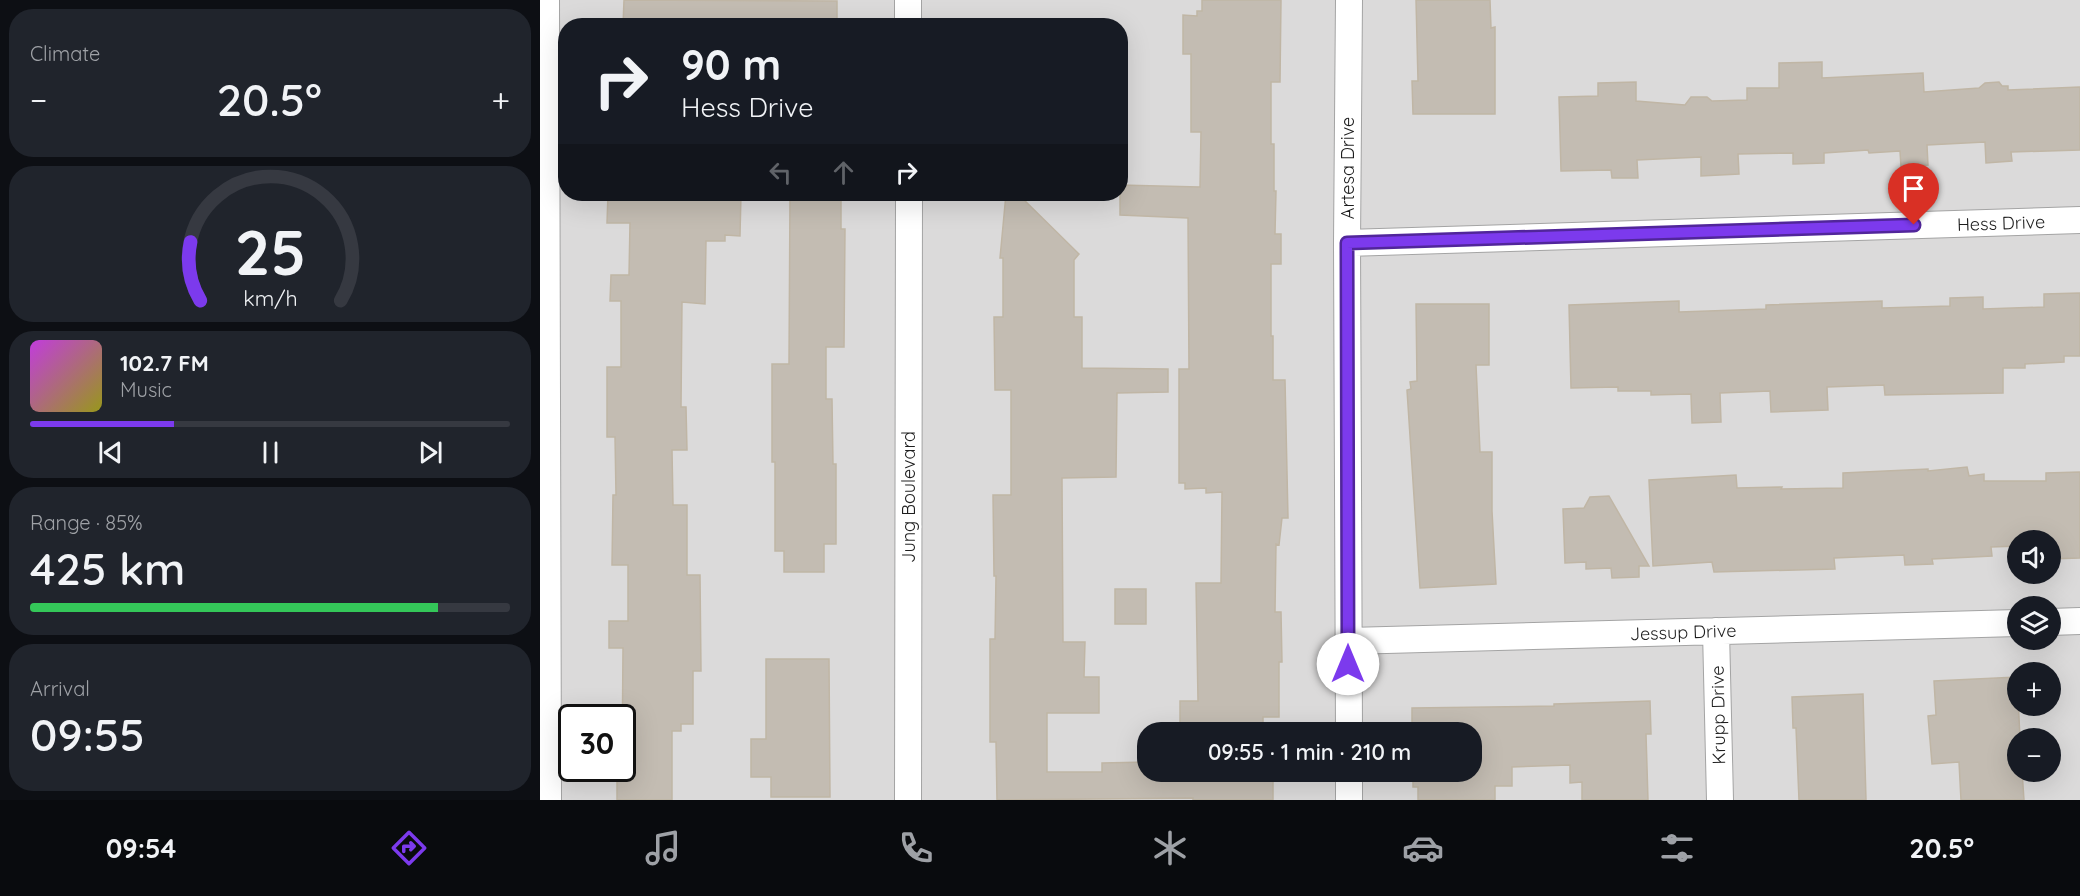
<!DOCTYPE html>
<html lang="en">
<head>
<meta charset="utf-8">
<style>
	:root { --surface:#171b24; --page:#20242c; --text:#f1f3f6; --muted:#9ea1a6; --line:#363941; --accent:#7c3aed }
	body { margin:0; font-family:Quicksand,sans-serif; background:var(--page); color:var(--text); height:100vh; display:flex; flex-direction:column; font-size:22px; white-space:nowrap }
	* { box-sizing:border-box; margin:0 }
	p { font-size:20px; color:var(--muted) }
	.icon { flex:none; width:33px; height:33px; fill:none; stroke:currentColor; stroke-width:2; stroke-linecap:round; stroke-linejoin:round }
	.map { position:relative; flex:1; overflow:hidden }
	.panel { display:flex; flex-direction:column; gap:9px; padding:9px; background:#0d0f14; width:540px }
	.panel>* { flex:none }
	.hud { position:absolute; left:18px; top:18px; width:570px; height:183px; border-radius:24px; box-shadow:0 6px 24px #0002; background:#171b24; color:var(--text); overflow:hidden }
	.buttons { position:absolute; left:1467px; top:530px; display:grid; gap:12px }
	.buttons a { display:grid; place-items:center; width:54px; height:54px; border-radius:50%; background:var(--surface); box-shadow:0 6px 24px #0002; font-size:30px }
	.speed { position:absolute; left:18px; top:704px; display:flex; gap:12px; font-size:30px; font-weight:700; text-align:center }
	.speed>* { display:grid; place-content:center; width:78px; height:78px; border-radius:50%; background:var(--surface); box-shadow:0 6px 24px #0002; line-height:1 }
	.speed .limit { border:3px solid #111; border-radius:9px; background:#fff; color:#111 }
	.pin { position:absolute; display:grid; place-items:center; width:51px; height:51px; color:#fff; margin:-62px -26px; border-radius:50% 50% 50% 0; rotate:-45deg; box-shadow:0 0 6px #0007 }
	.pin .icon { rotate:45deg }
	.me { position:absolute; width:66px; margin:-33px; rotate:0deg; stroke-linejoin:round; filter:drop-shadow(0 0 4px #0008) }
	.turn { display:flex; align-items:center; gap:21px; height:126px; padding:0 24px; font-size:27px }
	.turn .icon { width:78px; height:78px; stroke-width:2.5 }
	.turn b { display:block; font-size:42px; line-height:51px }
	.lanes { display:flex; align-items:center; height:57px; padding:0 24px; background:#0003; justify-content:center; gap:30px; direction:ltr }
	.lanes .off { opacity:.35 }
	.big { font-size:45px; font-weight:600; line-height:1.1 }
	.panel .card { flex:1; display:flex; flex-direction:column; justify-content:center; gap:9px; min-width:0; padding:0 21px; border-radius:24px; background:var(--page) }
	.panel .dial { align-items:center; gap:0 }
	.dial svg { height:156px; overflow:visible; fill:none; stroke:var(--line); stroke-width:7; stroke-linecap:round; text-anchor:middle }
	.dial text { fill:var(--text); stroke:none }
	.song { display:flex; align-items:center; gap:18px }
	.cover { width:72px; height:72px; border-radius:9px; background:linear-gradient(135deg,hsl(290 70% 55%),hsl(60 70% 35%)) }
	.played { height:6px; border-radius:3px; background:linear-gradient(90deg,var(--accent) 30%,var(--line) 30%) }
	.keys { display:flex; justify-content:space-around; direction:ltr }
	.heat { display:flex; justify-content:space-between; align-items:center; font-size:33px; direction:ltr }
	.charge { height:9px; border-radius:4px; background:linear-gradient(90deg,#34c759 85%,var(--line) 0) }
	.trip { position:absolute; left:597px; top:722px; width:345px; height:60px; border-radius:24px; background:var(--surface); box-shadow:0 6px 24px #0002; font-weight:600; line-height:60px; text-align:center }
	.dock { display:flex; height:96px; justify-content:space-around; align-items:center; background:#090b0e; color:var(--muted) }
	.dock .icon { width:42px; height:42px }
	.dock .current { color:var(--accent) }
	.dock b { font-size:27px; color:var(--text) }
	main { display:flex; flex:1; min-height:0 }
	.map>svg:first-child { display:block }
</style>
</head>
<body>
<main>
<section class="panel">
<div class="card"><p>Climate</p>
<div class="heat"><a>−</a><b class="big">20.5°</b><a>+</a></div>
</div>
<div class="card dial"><svg viewBox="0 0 100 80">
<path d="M14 69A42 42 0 1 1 86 69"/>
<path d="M14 69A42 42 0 0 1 9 39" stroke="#7c3aed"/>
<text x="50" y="56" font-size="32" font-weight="700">25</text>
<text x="50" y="72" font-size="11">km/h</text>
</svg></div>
<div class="card">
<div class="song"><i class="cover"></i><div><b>102.7 FM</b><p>Music</p></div></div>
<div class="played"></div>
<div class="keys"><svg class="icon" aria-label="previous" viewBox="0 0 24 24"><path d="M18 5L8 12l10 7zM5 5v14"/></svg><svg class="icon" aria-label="pause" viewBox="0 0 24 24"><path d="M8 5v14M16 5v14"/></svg><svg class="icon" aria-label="next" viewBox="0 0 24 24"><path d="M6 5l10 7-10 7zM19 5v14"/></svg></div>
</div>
<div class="card"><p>Range · 85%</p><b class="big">425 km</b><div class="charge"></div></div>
<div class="card"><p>Arrival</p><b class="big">09:55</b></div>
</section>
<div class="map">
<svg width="1540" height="800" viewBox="0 0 1540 800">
	<rect width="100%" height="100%" fill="#eeede3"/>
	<path fill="#dbdada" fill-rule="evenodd" d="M0,0H1540V800H0ZM26,26H580V194H26ZM1478,540H1510V573H1478ZM1478,606H1510V639H1478ZM1478,672H1510V705H1478ZM32,717H82V768H32ZM608,732H932V771H608ZM1478,738H1510V771H1478Z"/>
	<path fill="#c3bcb2" stroke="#c0b6a5" stroke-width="1.5" d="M84,0L297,1V26H83Z
		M662,0H741L740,82H731V144H734V191H736L735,234H741V264H731V336H733V380H745L748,518H742L739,545L736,544L735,612H741L742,662H739V717H723V732H640V701H658L656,583H681L682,492L666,493V488L645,489V483H639V369H649L648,218L580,215V185L660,187L661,132H651V54H643V15L657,16V11H662Z
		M876,0H950L951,28L955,27V114H873L872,81H878Z
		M1282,62V78L1383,73L1384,92L1439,88L1445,83L1459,82L1462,86H1468V90L1540,87V150L1471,152L1472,161L1446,163L1445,142L1387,145L1388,165L1361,167L1360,151L1329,153L1328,150L1284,153V163L1253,164V153L1198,154L1199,174L1161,176V157L1097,160L1098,178H1072L1071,170L1021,171L1019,97L1058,96V83L1096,82V101L1145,105L1151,97H1167L1172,101L1207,100V88H1239V63Z
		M68,194H201L200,236L185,235V241H166L165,304L142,302L141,407H146L147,450H132L133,505H147V575H160L161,671H153V724H141V731H132V800H77V768H82L83,648H69V621H88V565H72L73,495H76L75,437H67V367H81V301H70L71,275H89L90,223H67Z
		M250,194H301V229H305L304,347H286V399H292L293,464H296V544H284V572H244V551H235V462H232V364H249Z
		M466,194H478L539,254L534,260V317H542V368L628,369V392L577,393L576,477L522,478L523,642H545L544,677H559V713H507V772H562V763L608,762V771H723V774H733V800H653V798L457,800L456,742H450V639H455L456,576H454L453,495H471V390H455L454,317H463V258H460Z
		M1540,293V356H1524V362L1485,364V368H1463V393L1345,395L1344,385L1287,387L1288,410L1231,412L1230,391L1180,393L1181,422L1152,423L1151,394L1111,395V391H1078V387L1031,388L1029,305L1139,301V312L1226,309V305L1342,301V308L1410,306V298L1443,297V309L1504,307V294Z
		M876,304H949V365H936L940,452H952V511L956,584L880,588L867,390L871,389L870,382L877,381Z
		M1427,467L1429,476L1444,474V481H1506V473L1540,472V558L1510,559V540H1478V546L1451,547L1452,556L1392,559L1393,564L1365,565L1364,555L1294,558L1295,569L1174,572L1172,562L1113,566L1109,480L1196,475L1197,488L1242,487L1241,489L1303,488V473L1388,469V471Z
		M1069,496L1109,566H1099V577L1072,578L1071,568L1046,569V562L1025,563L1023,509L1044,508L1050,497Z
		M575,589H606V624H575Z
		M226,659H289L290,797H231V777H211V739H226Z
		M1477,677L1480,738H1478V771H1482L1484,800H1421L1419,762L1392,764L1388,716L1396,715L1394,681Z
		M1323,694L1326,800H1259L1256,728H1253L1252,697Z
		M1110,701L1111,734H1106L1108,800H1042V782L1030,783V765L972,767V786H955V800H878V787H873V771H932V732H872V708L1014,706V704Z"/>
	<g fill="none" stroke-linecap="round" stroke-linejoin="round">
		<g stroke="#a4a4a4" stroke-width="28">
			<path id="street" d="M6,0L8,800
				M368,0V26
				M809,0L807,243L809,732
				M807,243L1540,220
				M1510,622L1540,621
				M1176,631L1180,800
				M809,641L1478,623
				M809,771V800
				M368,800L369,194"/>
		</g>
		<use href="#street" stroke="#fff" stroke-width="26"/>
	</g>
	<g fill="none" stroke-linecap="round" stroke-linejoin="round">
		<g stroke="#51269a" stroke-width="15">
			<path id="route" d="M808,664L807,243L1374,225"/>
		</g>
		<use href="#route" stroke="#7c3aed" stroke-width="10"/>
	</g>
	<g text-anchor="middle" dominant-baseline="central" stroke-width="4.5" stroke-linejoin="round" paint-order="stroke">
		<g font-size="18" fill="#1d1d1d" stroke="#fff">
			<text transform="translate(807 168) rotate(-90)">Artesa Drive</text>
			<text transform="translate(1461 223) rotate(-2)">Hess Drive</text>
			<text transform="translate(368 497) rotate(-90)">Jung Boulevard</text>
			<text transform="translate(1143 632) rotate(-2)">Jessup Drive</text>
			<text transform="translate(1178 715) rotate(-91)">Krupp Drive</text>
		</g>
	</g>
</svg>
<div class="buttons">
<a><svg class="icon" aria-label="sound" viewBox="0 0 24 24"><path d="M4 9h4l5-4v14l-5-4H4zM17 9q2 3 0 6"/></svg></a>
<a><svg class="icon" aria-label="layers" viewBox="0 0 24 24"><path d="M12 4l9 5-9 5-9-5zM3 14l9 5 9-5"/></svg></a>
<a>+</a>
<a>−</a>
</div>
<div class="speed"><div class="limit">30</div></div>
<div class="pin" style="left:1374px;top:225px;background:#d93025"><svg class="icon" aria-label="arrive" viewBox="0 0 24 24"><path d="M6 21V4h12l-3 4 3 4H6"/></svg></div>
<svg class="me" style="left:808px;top:664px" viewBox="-20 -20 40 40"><circle r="19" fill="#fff"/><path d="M0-13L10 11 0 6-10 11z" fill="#7c3aed"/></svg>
<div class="trip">09:55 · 1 min · 210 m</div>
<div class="hud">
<div class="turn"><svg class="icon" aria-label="right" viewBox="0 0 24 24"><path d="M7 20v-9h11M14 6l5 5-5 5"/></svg><div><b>90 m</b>Hess Drive</div></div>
<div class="lanes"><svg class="icon off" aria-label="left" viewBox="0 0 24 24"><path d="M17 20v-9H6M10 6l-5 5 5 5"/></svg><svg class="icon off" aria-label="ahead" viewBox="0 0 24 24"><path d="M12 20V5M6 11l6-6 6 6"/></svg><svg class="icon" aria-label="right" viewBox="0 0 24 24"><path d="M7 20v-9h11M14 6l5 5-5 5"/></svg></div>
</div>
</div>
</main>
<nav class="dock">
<b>09:54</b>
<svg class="icon current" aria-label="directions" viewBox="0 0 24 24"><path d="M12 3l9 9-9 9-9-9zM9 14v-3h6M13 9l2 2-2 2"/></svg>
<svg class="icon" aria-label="music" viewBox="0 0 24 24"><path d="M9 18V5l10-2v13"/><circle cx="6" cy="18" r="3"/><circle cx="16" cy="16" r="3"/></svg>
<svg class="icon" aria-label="phone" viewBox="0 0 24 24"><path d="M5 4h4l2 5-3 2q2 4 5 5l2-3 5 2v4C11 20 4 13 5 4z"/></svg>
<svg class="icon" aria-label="climate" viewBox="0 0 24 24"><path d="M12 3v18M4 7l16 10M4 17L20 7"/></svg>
<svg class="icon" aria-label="car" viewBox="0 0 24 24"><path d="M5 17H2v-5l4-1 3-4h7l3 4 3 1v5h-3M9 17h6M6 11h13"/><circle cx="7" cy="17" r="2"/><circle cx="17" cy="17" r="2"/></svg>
<svg class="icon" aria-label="filters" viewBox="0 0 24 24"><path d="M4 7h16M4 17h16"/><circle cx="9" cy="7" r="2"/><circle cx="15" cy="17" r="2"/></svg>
<b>20.5°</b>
</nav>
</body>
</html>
